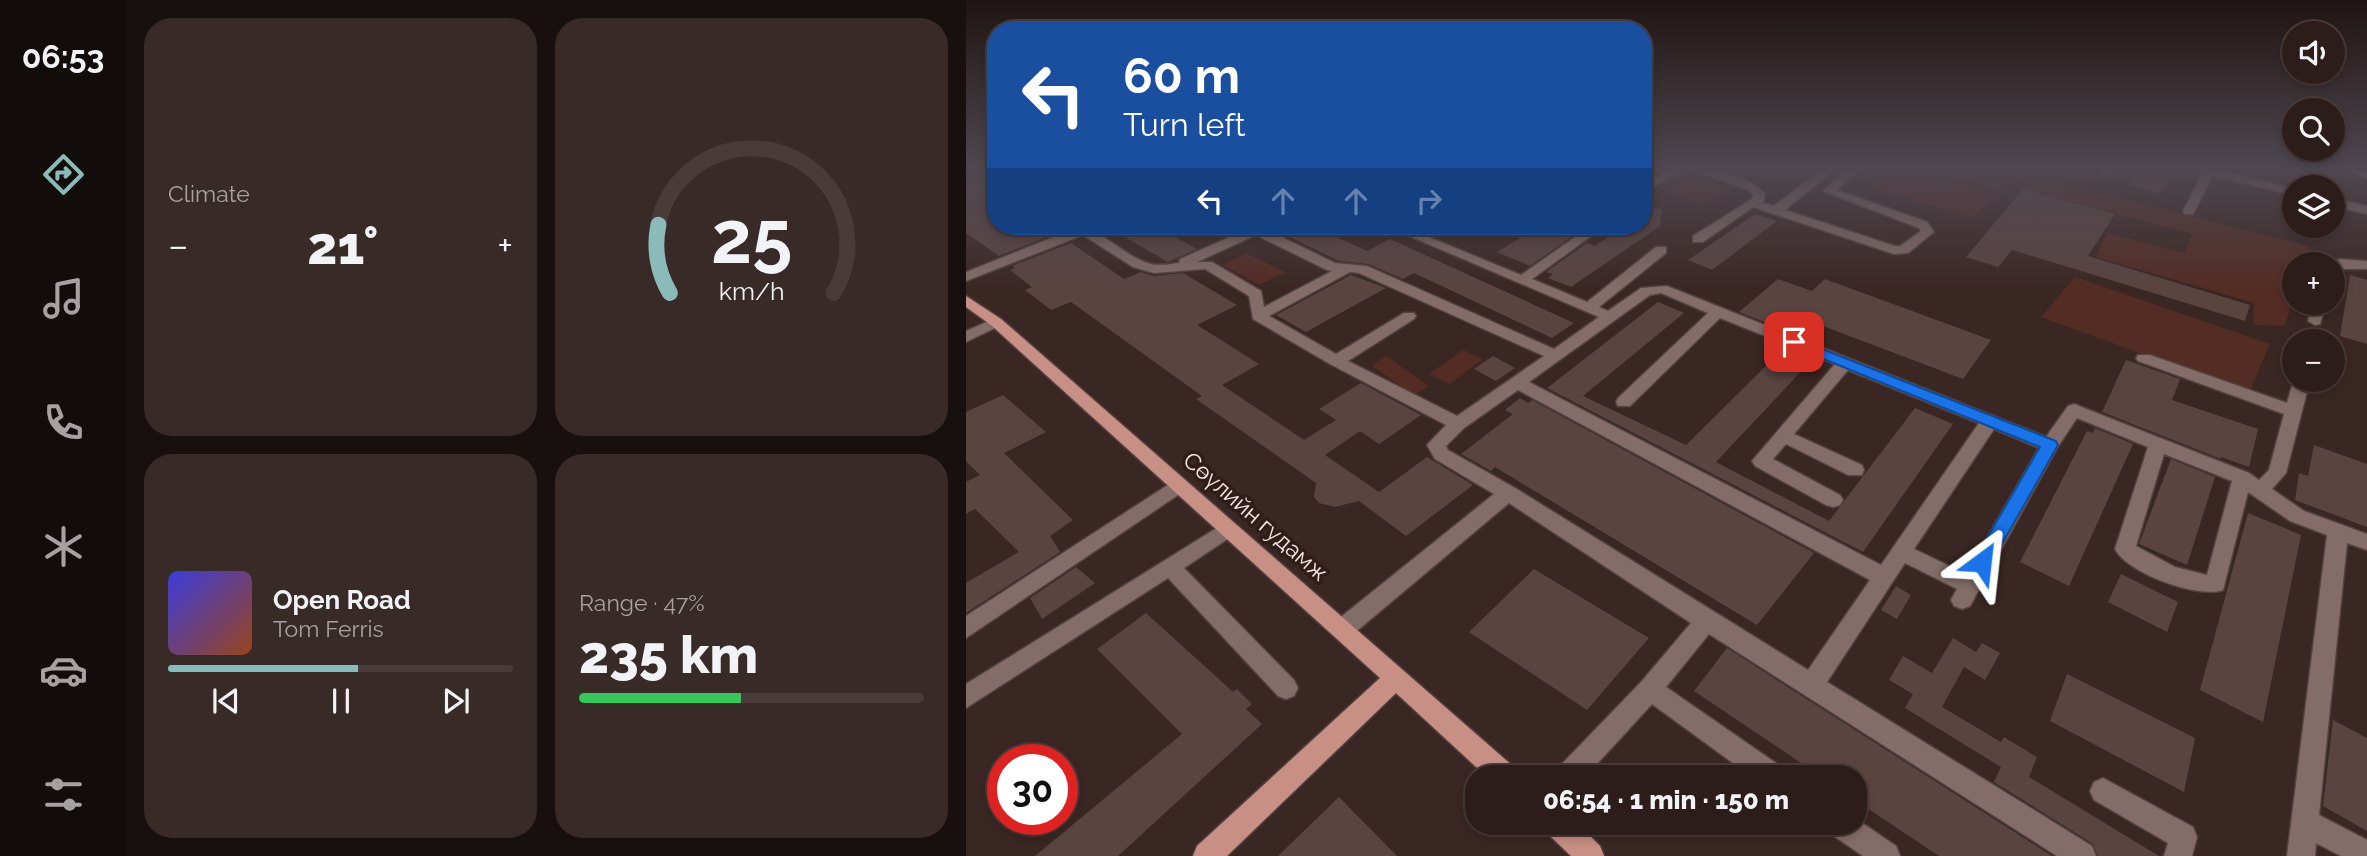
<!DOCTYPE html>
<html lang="en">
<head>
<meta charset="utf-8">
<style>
	:root { --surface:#2c1d1a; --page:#382a27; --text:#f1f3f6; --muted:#a6a2a2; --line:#483b39; --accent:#8bbbb9 }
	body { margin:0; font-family:Raleway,sans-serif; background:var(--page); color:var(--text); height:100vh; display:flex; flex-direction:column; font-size:26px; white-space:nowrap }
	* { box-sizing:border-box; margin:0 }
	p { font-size:23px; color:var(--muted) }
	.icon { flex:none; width:38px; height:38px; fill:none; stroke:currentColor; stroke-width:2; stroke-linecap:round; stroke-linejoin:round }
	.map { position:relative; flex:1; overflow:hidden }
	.sheet { display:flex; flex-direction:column; gap:18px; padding:18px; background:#18100e; width:840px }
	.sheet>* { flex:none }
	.hud { position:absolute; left:21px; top:21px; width:665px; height:214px; border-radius:28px; box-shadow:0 4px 10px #0003,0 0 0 2px var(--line); background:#1a4fa0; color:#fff; overflow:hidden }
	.tools { position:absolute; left:1316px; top:21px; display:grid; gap:14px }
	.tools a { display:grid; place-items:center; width:63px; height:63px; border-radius:50%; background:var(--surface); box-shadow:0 4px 10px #0003,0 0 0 2px var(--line); font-size:35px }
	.speed { position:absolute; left:21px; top:744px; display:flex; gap:14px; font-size:35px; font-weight:700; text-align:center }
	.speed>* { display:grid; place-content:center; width:91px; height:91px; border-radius:50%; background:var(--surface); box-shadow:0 4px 10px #0003,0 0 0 2px var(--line); line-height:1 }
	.speed .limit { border:10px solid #d22; background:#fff; color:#111 }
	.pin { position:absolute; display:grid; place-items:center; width:60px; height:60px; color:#fff; margin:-30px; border-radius:14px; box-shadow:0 4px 10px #0006 }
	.me { position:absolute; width:77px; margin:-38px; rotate:30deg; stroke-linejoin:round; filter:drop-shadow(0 0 5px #0008) }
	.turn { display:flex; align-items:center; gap:24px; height:147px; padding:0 21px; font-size:32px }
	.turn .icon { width:91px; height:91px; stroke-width:2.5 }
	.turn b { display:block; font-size:49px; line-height:60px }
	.lanes { display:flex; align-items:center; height:66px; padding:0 21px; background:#0003; justify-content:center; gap:35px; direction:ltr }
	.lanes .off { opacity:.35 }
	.big { font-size:52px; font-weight:800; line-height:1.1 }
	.sheet .widget { flex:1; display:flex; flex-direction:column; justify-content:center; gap:10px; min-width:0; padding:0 24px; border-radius:28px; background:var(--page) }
	.sheet .dial { align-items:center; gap:0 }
	.dial svg { height:182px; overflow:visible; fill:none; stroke:var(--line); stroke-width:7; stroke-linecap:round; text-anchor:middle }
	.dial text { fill:var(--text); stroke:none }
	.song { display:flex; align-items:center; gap:21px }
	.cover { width:84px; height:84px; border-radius:10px; background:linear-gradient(135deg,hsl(240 70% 55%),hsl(20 70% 35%)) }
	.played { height:7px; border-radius:4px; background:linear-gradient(90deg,var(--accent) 55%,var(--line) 55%) }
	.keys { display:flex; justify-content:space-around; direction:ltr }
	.heat { display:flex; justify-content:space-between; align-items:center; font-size:38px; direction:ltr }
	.charge { height:10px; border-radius:5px; background:linear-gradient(90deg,#34c759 47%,var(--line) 0) }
	.sheet .tiles { flex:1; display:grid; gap:18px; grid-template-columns:repeat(2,1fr) }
	.trip { position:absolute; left:499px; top:765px; width:402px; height:70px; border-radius:28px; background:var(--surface); box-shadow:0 4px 10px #0003,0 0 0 2px var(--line); font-weight:800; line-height:70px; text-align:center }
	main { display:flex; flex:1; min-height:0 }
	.menu { display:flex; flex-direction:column; width:126px; justify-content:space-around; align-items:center; background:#120c0a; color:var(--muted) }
	.menu .icon { width:49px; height:49px }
	.menu .active { color:var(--accent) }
	.menu b { font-size:32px; color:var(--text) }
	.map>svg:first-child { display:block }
</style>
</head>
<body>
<main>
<nav class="menu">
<b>06:53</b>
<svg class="icon active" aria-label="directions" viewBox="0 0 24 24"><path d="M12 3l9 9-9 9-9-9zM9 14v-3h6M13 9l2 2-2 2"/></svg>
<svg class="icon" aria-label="music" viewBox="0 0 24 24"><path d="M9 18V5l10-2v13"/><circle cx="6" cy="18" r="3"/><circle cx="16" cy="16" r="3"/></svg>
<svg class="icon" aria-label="phone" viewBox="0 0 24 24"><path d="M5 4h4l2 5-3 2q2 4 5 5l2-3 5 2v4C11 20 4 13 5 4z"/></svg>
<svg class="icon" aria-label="climate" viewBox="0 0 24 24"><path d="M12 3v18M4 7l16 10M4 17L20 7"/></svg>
<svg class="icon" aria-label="car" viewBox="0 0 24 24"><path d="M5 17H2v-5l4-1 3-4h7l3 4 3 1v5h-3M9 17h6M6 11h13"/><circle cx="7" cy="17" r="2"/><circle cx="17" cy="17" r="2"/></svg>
<svg class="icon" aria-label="filters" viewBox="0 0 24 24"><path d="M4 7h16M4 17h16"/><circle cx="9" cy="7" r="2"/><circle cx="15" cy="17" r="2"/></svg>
</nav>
<section class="sheet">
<div class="tiles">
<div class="widget"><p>Climate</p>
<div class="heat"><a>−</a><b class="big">21°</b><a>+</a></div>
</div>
<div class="widget dial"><svg viewBox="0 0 100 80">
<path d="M14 69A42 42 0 1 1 86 69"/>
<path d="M14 69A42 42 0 0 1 9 39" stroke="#8bbbb9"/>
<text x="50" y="56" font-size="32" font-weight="700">25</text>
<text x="50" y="72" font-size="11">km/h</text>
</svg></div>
<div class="widget">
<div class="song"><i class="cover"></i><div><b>Open Road</b><p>Tom Ferris</p></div></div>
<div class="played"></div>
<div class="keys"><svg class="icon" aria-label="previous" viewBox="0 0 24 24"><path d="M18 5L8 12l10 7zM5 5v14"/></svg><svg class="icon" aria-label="pause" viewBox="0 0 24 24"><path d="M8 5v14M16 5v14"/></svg><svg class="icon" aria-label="next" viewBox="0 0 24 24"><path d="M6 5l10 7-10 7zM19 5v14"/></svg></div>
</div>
<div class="widget"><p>Range · 47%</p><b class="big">235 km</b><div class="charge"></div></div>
</div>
</section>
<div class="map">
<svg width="1401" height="856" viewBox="0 0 1401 856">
	<rect width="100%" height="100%" fill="#3a2723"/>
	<path fill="#532c24" d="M927,169H945L1030,193L1007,218L905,188Z
		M992,169H1013L1049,179L1038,192L984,177Z
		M712,171L761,188L736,203L687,185Z
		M1067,176L1344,247L1338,264H1328V294L1319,326L1287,325L1288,303L1130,257L1141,233L1219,253L1226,234L1060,189Z
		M280,253L319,272L293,285L257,265Z
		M1109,277L1304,344L1283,393L1075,317Z
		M497,350L517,359L484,384L463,374Z
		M420,356L463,386L448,395L406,366Z"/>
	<path fill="#594440" d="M1174,169H1214L1194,194L1161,185Z
		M20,175L30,181V226H95V231L33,256L0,233V182Z
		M1057,189L1149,214L1122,256L1284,305L1279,321L1046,250L1032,267L1000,257Z
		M677,207L696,209L694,226L605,287L582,278L587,274L580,272L621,243L629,246L658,226H677Z
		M789,214L811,221L746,270L722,260Z
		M140,226H189L231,249L202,262Z
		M301,226H347L401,251L424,239L608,323L586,338L448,273L437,279L402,264L373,261Z
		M574,226L605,237L564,266L531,252Z
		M105,243L158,279L175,272L188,276L217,273L271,305L231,325L293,364L256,385L338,440L370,420L353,409L395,383L455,415L413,444L394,431L359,455L413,492L461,457L507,485L440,536L393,501L369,507L353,503L348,497L350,483L230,399L236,396L105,302L85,310L59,290L66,287L44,270L49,268L46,266Z
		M385,275L420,288L340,332L310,315Z
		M1384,275L1401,280V344L1374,336Z
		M812,279L846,291L859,279L1025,340L997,379L825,314L811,327L773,312Z
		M692,302L718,313L617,396L720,445L815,351L844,362L750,462L863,521L949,408L987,424L897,552L581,388Z
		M527,356L549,368L530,381L508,369Z
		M1160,360L1214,379L1206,400L1292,429L1283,467L1255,457V459L1136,412Z
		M37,395L80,432L38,453L107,520L84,536L94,552L0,613V583L53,552L9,509L0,514V482L14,475L0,461V412Z
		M554,398L562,403L566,400L848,553L791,625L529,467L525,471L495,454L547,414L539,410Z
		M1129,428L1167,444L1103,586L1054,562L1121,431L1127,433Z
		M1348,445L1401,464V527L1329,500L1333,473L1342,476Z
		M1205,459L1249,477L1221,565L1173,544Z
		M1282,513L1335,535L1297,722L1234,690Z
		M110,567L129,583L76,619L64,598Z
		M568,569L683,638L621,710L503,632Z
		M1155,574L1212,602L1201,632L1142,602Z
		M930,586L945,595L931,619L915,610Z
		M180,613L267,692L271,689L286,704L280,709L296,724L152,856H69L216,734L131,649Z
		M987,638L1010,652L1016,643L1034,653L1019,680L998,667L976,707L1035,742L1038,737L1071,757L1063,777L1193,856H1132L1127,844L1028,782L1035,767L939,708L947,694L923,680L937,656L966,673Z
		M761,648L1086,856H973L889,800V777H856L728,691Z
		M1101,674L1229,738L1218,792L1084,721Z
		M1367,720L1401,738V831L1357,806Z
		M373,797L431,856H312Z"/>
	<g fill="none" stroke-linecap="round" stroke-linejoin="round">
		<g stroke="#53423f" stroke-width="3">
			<path id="minor" d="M704,169H718L677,193V185Z
				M723,169C746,169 784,176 799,194L797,203L808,206L857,169H870L819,210L929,246H934L955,231L953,228L857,191L882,169H894L871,190L961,222L968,232L942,253L928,254L787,207L737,242H727V236L786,199L787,195L783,190Z
				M1137,169H1148L1141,175L1135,172Z
				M1229,169H1250L1328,189V195L1247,176L1227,214H1219L1217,211L1237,173Z
				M1367,198L1401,206V214L1367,206Z
				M105,226C136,226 155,256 185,264C194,266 204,264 213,263L214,259L282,229L280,226H293L369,263L401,266L588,349L633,317L420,226H436L555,275L625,226H639L566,279L621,302L690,247H700V253L633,307L642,311L675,288L701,286L1080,437L1102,406L1108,404L1283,473L1293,480L1303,470L1318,414L1172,361L1170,358L1172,355H1184L1321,403L1328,379L1344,380L1320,473L1306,489L1338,511L1401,534V550L1381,543L1353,815L1401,840V856H1375L1350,843L1349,856H1321L1361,535L1324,521L1282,492L1257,590C1232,599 1161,573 1149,549L1182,447L1111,418L1091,448L1004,606L996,609L988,606L985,600L991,589L939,563L861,682L1126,846L1130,856H1091L743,634L700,687L817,768L821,777H786L686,704L619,777H588L592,768L676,681L725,623L543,503L386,635L378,638L370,635L367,628L370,621L528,494L469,459L461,445L480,425L364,364L287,319L283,296L239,269L188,273L167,267L117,235L0,281V272L108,229ZM290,235L361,270L366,271L298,307L295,291L246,262H231ZM384,272L393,273L578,356L491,416L382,361L448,319L450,316L448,313H438L370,354L303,316ZM695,293L742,313L652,398L650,402L652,406H664L754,318L869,364L786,461L789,466L860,505L867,507L874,505L877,500L874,495L807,459L820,444L882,475H896L898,470L896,465L828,434L882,370L1013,423L915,565L563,382L684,295ZM552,390L904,580L842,670L549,488L482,450L480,446L498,428ZM1028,429L1073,448L1000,574L948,549ZM1198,454L1266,481L1241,575L1209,567L1170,546Z
				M1374,259L1401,261V269H1367V264H1361Z
				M1346,303H1360L1354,324L1349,325L1342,321Z
				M30,318L37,322L35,325L0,342V331Z
				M211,479L218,481L220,486L218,491L0,638V616Z
				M262,521L269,524L272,529L269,534L218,568L328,680L332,688L328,696L320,699L312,696L202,578L0,708V684Z
				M1137,778L1227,827L1231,837L1226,856H1198L1202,843L1128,800L1124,791L1128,782Z
				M889,818L930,846L934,856H897L862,832L859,822H889Z"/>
		</g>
		<g stroke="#53423f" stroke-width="3">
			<path id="major" d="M1379,169L1401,171V178L1380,171Z
				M0,296L35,319L549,768L553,777H521L430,693L261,856H227L231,846L414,678L25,325L0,307Z
				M577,822H610L634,846L638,856H605L580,832Z"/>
		</g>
		<use href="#minor" fill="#846d68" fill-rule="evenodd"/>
		<use href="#major" fill="#c88f84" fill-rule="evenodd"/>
	</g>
	<linearGradient id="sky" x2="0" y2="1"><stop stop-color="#201513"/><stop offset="0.58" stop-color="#4f4750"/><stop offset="1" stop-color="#4f4750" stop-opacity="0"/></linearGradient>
	<rect width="1401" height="289" fill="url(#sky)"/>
	<path fill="#1a73e8" stroke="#114b97" stroke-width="2" d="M828,338L1090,441L1092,445L1023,567L1016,569L1010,567L1007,562L1074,447L823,345L821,342Z"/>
	<g text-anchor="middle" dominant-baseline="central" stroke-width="7" stroke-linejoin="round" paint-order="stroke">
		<g font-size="23" fill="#f2e5e2" stroke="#301d19">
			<text transform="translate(290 516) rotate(41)">Сөүлийн гудамж</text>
		</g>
	</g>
</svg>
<div class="tools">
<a><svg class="icon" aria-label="sound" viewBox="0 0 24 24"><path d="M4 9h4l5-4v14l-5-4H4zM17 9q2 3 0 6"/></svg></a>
<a><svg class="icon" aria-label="search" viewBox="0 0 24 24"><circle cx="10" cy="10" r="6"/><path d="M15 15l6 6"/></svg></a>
<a><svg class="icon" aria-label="layers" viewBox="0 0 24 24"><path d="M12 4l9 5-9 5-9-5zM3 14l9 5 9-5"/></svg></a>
<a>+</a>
<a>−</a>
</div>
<div class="speed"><div class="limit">30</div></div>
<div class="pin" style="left:828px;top:342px;background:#d93025"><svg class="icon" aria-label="arrive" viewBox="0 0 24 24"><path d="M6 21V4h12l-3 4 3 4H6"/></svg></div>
<svg class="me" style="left:1016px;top:562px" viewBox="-20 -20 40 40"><path d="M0-17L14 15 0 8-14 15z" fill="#1a73e8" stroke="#fff" stroke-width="4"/></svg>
<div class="trip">06:54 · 1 min · 150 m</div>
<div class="hud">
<div class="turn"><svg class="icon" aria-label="left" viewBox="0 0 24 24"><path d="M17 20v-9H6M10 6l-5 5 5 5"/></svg><div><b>60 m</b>Turn left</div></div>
<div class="lanes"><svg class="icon" aria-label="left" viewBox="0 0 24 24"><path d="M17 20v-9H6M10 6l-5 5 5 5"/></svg><svg class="icon off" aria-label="ahead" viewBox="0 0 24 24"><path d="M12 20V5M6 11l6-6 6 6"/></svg><svg class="icon off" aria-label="ahead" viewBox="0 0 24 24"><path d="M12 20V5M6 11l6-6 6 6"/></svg><svg class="icon off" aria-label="right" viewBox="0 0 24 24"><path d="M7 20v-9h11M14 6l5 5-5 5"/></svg></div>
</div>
</div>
</main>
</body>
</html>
